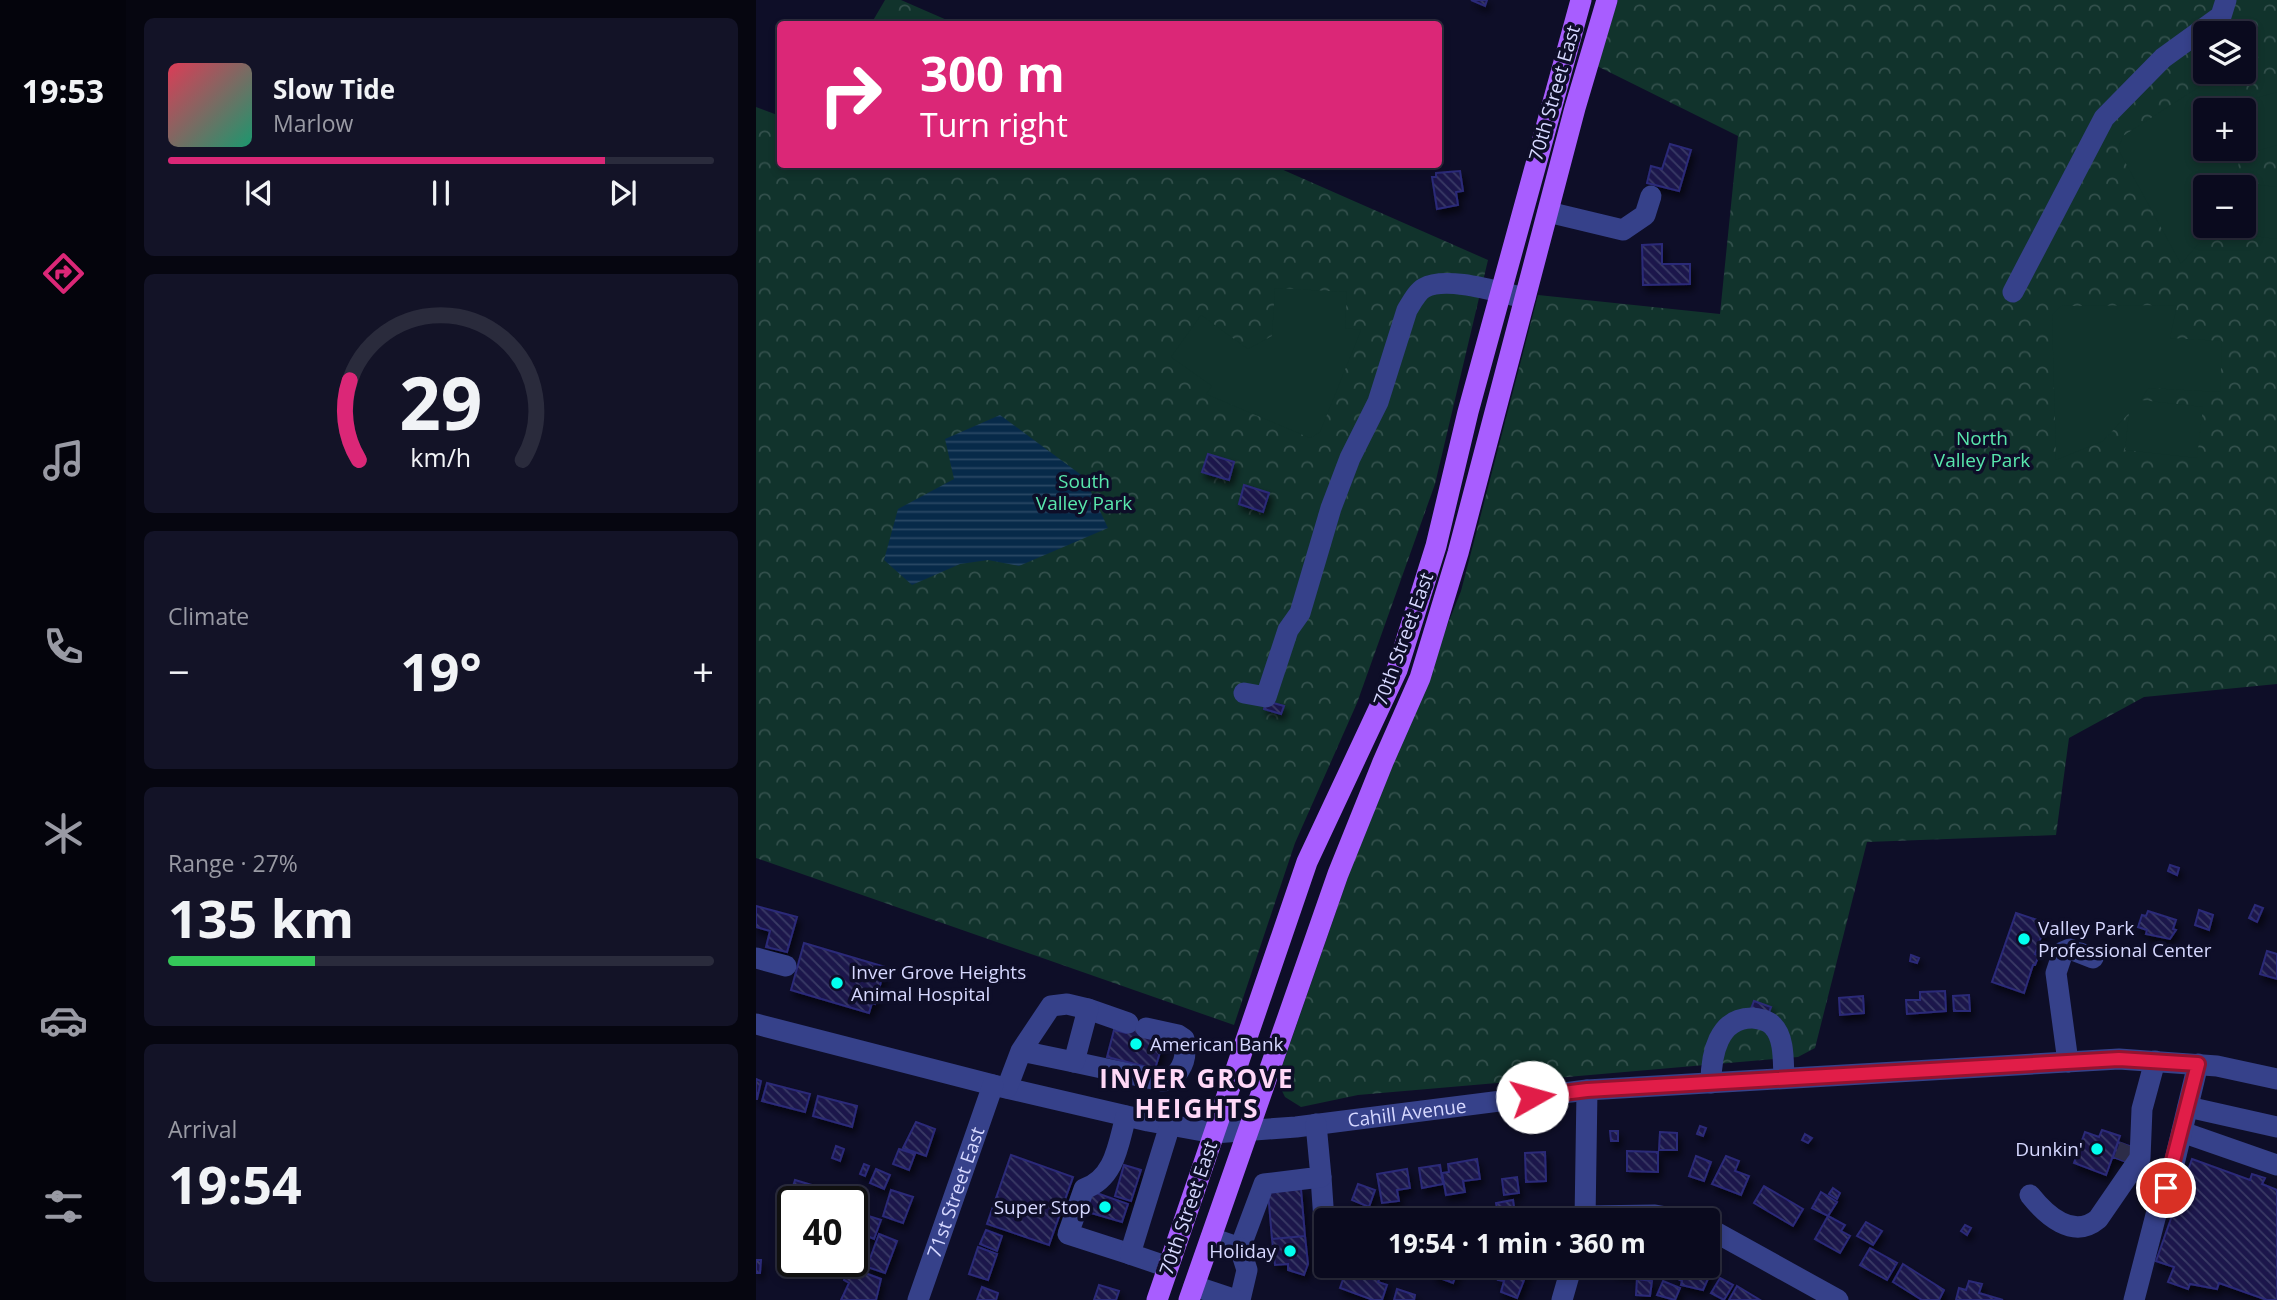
<!DOCTYPE html>
<html lang="en">
<head>
<meta charset="utf-8">
<style>
	:root { --surface:#0a0a1e; --page:#131327; --text:#f1f3f6; --muted:#999aa4; --line:#2a2b3c; --accent:#db2777 }
	body { margin:0; font-family:"Open Sans",sans-serif; background:var(--page); color:var(--text); height:100vh; display:flex; flex-direction:column; font-size:26px; white-space:nowrap }
	* { box-sizing:border-box; margin:0 }
	p { font-size:23px; color:var(--muted) }
	.icon { flex:none; width:38px; height:38px; fill:none; stroke:currentColor; stroke-width:2; stroke-linecap:round; stroke-linejoin:round }
	.map { position:relative; flex:1; overflow:hidden }
	.side { display:flex; flex-direction:column; gap:18px; padding:18px; background:#060610; width:630px }
	.side>* { flex:none }
	.hud { position:absolute; left:21px; top:21px; width:665px; height:147px; border-radius:7px; box-shadow:0 4px 10px #0003,0 0 0 2px var(--line); background:#db2777; color:#fff; overflow:hidden }
	.fabs { position:absolute; left:1437px; top:21px; display:grid; gap:14px }
	.fabs a { display:grid; place-items:center; width:63px; height:63px; border-radius:7px; background:var(--surface); box-shadow:0 4px 10px #0003,0 0 0 2px var(--line); font-size:35px }
	.speed { position:absolute; left:21px; top:1186px; display:flex; gap:14px; font-size:35px; font-weight:700; text-align:center }
	.speed>* { display:grid; place-content:center; width:91px; height:91px; border-radius:50%; background:var(--surface); box-shadow:0 4px 10px #0003,0 0 0 2px var(--line); line-height:1 }
	.speed .limit { border:4px solid #111; border-radius:10px; background:#fff; color:#111 }
	.pin { position:absolute; display:grid; place-items:center; width:60px; height:60px; color:#fff; margin:-30px; border:4px solid #fff; border-radius:50%; box-shadow:0 2px 7px #0007 }
	.me { position:absolute; width:77px; margin:-38px; rotate:83deg; stroke-linejoin:round; filter:drop-shadow(0 0 5px #0008) }
	.turn { display:flex; align-items:center; gap:24px; height:147px; padding:0 28px; font-size:32px }
	.turn .icon { width:91px; height:91px; stroke-width:2.5 }
	.turn b { display:block; font-size:49px; line-height:60px }
	.big { font-size:52px; font-weight:700; line-height:1.1 }
	.side .tile { flex:1; display:flex; flex-direction:column; justify-content:center; gap:10px; min-width:0; padding:0 24px; border-radius:10px; background:var(--page) }
	.side .dial { align-items:center; gap:0 }
	.dial svg { height:182px; overflow:visible; fill:none; stroke:var(--line); stroke-width:7; stroke-linecap:round; text-anchor:middle }
	.dial text { fill:var(--text); stroke:none }
	.song { display:flex; align-items:center; gap:21px }
	.cover { width:84px; height:84px; border-radius:10px; background:linear-gradient(135deg,hsl(350 70% 55%),hsl(160 70% 35%)) }
	.played { height:7px; border-radius:4px; background:linear-gradient(90deg,var(--accent) 80%,var(--line) 80%) }
	.keys { display:flex; justify-content:space-around; direction:ltr }
	.heat { display:flex; justify-content:space-between; align-items:center; font-size:38px; direction:ltr }
	.charge { height:10px; border-radius:5px; background:linear-gradient(90deg,#34c759 27%,var(--line) 0) }
	.trip { position:absolute; left:558px; top:1208px; width:406px; height:70px; border-radius:7px; background:var(--surface); box-shadow:0 4px 10px #0003,0 0 0 2px var(--line); font-weight:700; line-height:70px; text-align:center }
	main { display:flex; flex:1; min-height:0 }
	.tab-bar { display:flex; flex-direction:column; width:126px; justify-content:space-around; align-items:center; background:#04040c; color:var(--muted) }
	.tab-bar .icon { width:49px; height:49px }
	.tab-bar .selected { color:var(--accent) }
	.tab-bar b { font-size:32px; color:var(--text) }
	.map>svg:first-child { display:block }
</style>
</head>
<body>
<main>
<nav class="tab-bar">
<b>19:53</b>
<svg class="icon selected" aria-label="directions" viewBox="0 0 24 24"><path d="M12 3l9 9-9 9-9-9zM9 14v-3h6M13 9l2 2-2 2"/></svg>
<svg class="icon" aria-label="music" viewBox="0 0 24 24"><path d="M9 18V5l10-2v13"/><circle cx="6" cy="18" r="3"/><circle cx="16" cy="16" r="3"/></svg>
<svg class="icon" aria-label="phone" viewBox="0 0 24 24"><path d="M5 4h4l2 5-3 2q2 4 5 5l2-3 5 2v4C11 20 4 13 5 4z"/></svg>
<svg class="icon" aria-label="climate" viewBox="0 0 24 24"><path d="M12 3v18M4 7l16 10M4 17L20 7"/></svg>
<svg class="icon" aria-label="car" viewBox="0 0 24 24"><path d="M5 17H2v-5l4-1 3-4h7l3 4 3 1v5h-3M9 17h6M6 11h13"/><circle cx="7" cy="17" r="2"/><circle cx="17" cy="17" r="2"/></svg>
<svg class="icon" aria-label="filters" viewBox="0 0 24 24"><path d="M4 7h16M4 17h16"/><circle cx="9" cy="7" r="2"/><circle cx="15" cy="17" r="2"/></svg>
</nav>
<section class="side">
<div class="tile">
<div class="song"><i class="cover"></i><div><b>Slow Tide</b><p>Marlow</p></div></div>
<div class="played"></div>
<div class="keys"><svg class="icon" aria-label="previous" viewBox="0 0 24 24"><path d="M18 5L8 12l10 7zM5 5v14"/></svg><svg class="icon" aria-label="pause" viewBox="0 0 24 24"><path d="M8 5v14M16 5v14"/></svg><svg class="icon" aria-label="next" viewBox="0 0 24 24"><path d="M6 5l10 7-10 7zM19 5v14"/></svg></div>
</div>
<div class="tile dial"><svg viewBox="0 0 100 80">
<path d="M14 69A42 42 0 1 1 86 69"/>
<path d="M14 69A42 42 0 0 1 10 34" stroke="#db2777"/>
<text x="50" y="56" font-size="32" font-weight="700">29</text>
<text x="50" y="72" font-size="11">km/h</text>
</svg></div>
<div class="tile"><p>Climate</p>
<div class="heat"><a>−</a><b class="big">19°</b><a>+</a></div>
</div>
<div class="tile"><p>Range · 27%</p><b class="big">135 km</b><div class="charge"></div></div>
<div class="tile"><p>Arrival</p><b class="big">19:54</b></div>
</section>
<div class="map">
<svg width="1521" height="1300" viewBox="0 0 1521 1300">
	<defs>
		<pattern id="park-crowns" width="20" height="18" patternUnits="userSpaceOnUse" patternTransform="scale(1.75)"><rect width="20" height="18" fill="#11332c"/><path d="M2 6a3 3 0 1 1 6 0M12 15a3 3 0 1 1 6 0" fill="none" stroke="#33504c"/></pattern>
		<pattern id="water-rules" width="6" height="5" patternUnits="userSpaceOnUse" patternTransform="scale(1.75)"><rect width="6" height="5" fill="#072a49"/><path d="M0 2.5h6" fill="none" stroke="#2a4864"/></pattern>
		<pattern id="building-back-hatch" width="6" height="6" patternUnits="userSpaceOnUse" patternTransform="scale(1.75)"><rect width="6" height="6" fill="#1b194b"/><path d="M-1 5l2 2M0 0l6 6M5-1l2 2" fill="none" stroke="#3b3a66"/></pattern>
		<filter id="shadow"><feDropShadow dx="3" dy="5.5" stdDeviation="3.5" flood-color="#0009"/></filter>
	</defs>
	<rect width="100%" height="100%" fill="#0e0e28"/>
	<path fill="url(#park-crowns)" fill-rule="evenodd" d="M129,0H145L200,24H115Z
		M862,0H1521V684L1388,697L1313,738L1300,835L1111,842L1059,1048L1042,1057L602,1095L545,1107L529,1097L521,1081L604,843L705,591L782,295L964,314L982,136L841,66ZM1449,33H1488V72H1449ZM1449,110H1488V149H1449ZM1449,187H1488V226H1449Z
		M0,107L24,116V164L516,165L732,260L679,484L601,703L539,843L478,1025L0,858Z"/>
	<path fill="#11332c" fill-rule="evenodd" d="M1466,72H1475L1482,103L1521,92V145L1484,156L1479,182L1521,187V239L1457,231L1456,228L1425,264L1362,149L1367,136ZM1449,110H1488V149H1449ZM1488,187V226H1449V187Z
		M519,288L591,292L589,328L605,330L564,432L554,438L450,394L456,386L415,357L445,315L492,349L516,336Z
		M1421,305L1414,338L1466,341L1464,392L1392,388L1385,400L1447,407L1441,458L1369,450L1373,413L1347,441L1300,460L1296,315L1305,306Z"/>
	<path fill="url(#water-rules)" d="M244,415L328,477L352,528L263,566L232,560L204,564L156,585L128,560L142,509L198,479L189,439Z"/>
	<path fill="url(#building-back-hatch)" stroke="#2c2978" stroke-width="2" filter="url(#shadow)" d="M715,0H731L729,6Z
		M914,144L935,150L923,191L891,183L895,166L906,169Z
		M704,171L707,191L700,192L702,205L681,209L676,177H680V173Z
		M906,244V264H934V284L887,285L886,245Z
		M452,454L478,462L473,480L446,472Z
		M488,485L513,493L507,512L483,504Z
		M510,701L528,706L525,714L508,709Z
		M1414,865L1423,868L1421,875L1412,871Z
		M1499,905L1507,908L1501,922L1493,918Z
		M0,906L41,917L31,952L10,947L14,931L0,927Z
		M1443,910L1457,915L1453,930L1439,925Z
		M1392,911L1420,920L1417,929L1420,930L1414,939L1390,934L1391,930L1382,927L1386,915L1390,916Z
		M1260,913L1290,923L1279,954L1283,955L1279,965H1277L1268,993L1236,982Z
		M48,943L129,967L119,1004L116,1003L113,1013L35,990Z
		M1511,951L1521,954V979L1504,974Z
		M1155,955L1163,958L1161,963L1154,961Z
		M1189,991L1190,1011L1151,1014L1150,1000H1164V992Z
		M1213,995L1214,1011H1198L1197,996Z
		M1107,996L1108,1013L1084,1015L1083,998Z
		M998,1001L1015,1007L1012,1015L995,1009Z
		M391,1024L407,1042L399,1069L351,1057L358,1030L370,1033Z
		M0,1079L5,1081L1,1099H0Z
		M11,1083L54,1094L49,1112L6,1101Z
		M62,1096L101,1106L96,1127L57,1116Z
		M160,1122L179,1129L170,1156L147,1148Z
		M944,1126L950,1128L947,1136L941,1134Z
		M1346,1130L1364,1136L1350,1175L1318,1163L1329,1132L1343,1137Z
		M854,1131H862V1141H855Z
		M904,1132L921,1133V1150H903Z
		M1049,1134L1056,1138L1052,1143L1046,1140Z
		M1362,1142L1379,1148L1373,1163L1357,1157Z
		M80,1146L88,1149L84,1161L76,1158Z
		M143,1149L159,1154L153,1170L137,1164Z
		M871,1151L902,1152V1172L871,1171Z
		M789,1152L790,1181L770,1182L769,1153Z
		M255,1155L317,1177L293,1245L231,1224Z
		M940,1156L955,1162L948,1181L933,1176Z
		M970,1156L983,1161L979,1171L993,1176L985,1195L956,1184Z
		M721,1159L724,1179L707,1181L709,1192L690,1195L686,1173L693,1172L692,1164Z
		M1436,1159L1494,1180L1496,1174L1509,1178L1506,1184L1521,1190V1300H1511L1463,1283L1461,1289L1434,1284L1432,1289L1412,1282L1418,1267L1400,1261Z
		M108,1164L113,1166L109,1176L104,1174Z
		M368,1165L385,1170L375,1201L359,1196Z
		M684,1165L687,1184L666,1188L663,1168Z
		M120,1169L134,1175L128,1189L114,1183Z
		M651,1169L654,1188L641,1190L643,1201L626,1203L621,1174Z
		M761,1177L763,1193L748,1195L746,1179Z
		M39,1180L59,1186L55,1202L34,1196Z
		M602,1184L619,1190L613,1207L596,1200Z
		M1008,1186L1047,1209L1037,1226L998,1203Z
		M1077,1188L1084,1193L1081,1199L1073,1194Z
		M545,1189L549,1236L516,1239L512,1192Z
		M135,1190L157,1197L147,1223L127,1216Z
		M332,1190L372,1204L366,1222L325,1210Z
		M1065,1192L1081,1202L1072,1216L1056,1208Z
		M757,1200L760,1220H743L740,1203Z
		M766,1212L785,1216L784,1220H764Z
		M106,1214L125,1220L118,1239L99,1231L96,1227L97,1215L105,1218Z
		M1072,1216L1089,1225L1085,1231L1094,1236L1084,1253L1059,1239Z
		M1110,1222L1126,1231L1117,1245L1101,1236Z
		M1209,1225L1215,1228L1211,1235L1205,1231Z
		M230,1230L246,1236L241,1251L224,1244Z
		M123,1234L141,1241L129,1273L111,1267Z
		M549,1236L552,1264L548,1275L532,1270V1264L519,1265L516,1239Z
		M222,1247L241,1254L232,1280L213,1274Z
		M1114,1248L1141,1263L1131,1280L1104,1265Z
		M0,1260H5L4,1273H0Z
		M1147,1264L1188,1290L1183,1300H1166L1137,1282Z
		M682,1265H704L697,1283L678,1276Z
		M747,1265H774L761,1298L745,1292L748,1281L742,1280Z
		M860,1265H889L888,1274L859,1272Z
		M925,1265H938L955,1272L947,1290L925,1285L926,1281L920,1278Z
		M93,1267L125,1279L120,1300H85L93,1283L88,1280Z
		M614,1269L626,1273L622,1282L631,1285L626,1300H617L584,1288L590,1271L611,1278Z
		M964,1278L977,1285L968,1300L955,1293Z
		M881,1279L896,1281L894,1296L880,1295Z
		M907,1281L924,1288L919,1300L901,1295Z
		M1213,1281L1226,1284L1223,1293L1247,1300H1200L1203,1288L1210,1290Z
		M343,1285L363,1291L360,1300H338Z
		M981,1286L1004,1300H973Z
		M226,1287L242,1293L240,1300H221Z
		M641,1289L659,1295L658,1300H638Z"/>
	<g fill="none" stroke-linecap="round" stroke-linejoin="round">
		<path stroke="#2c2c48" stroke-width="21" stroke-dasharray="21 10" stroke-linecap="butt" d="M1368,1161L1374,1146"/>
		<g stroke="#36418a" stroke-width="21">
			<path d="M792,212L867,230L889,215L895,196"/>
			<path d="M1257,292L1348,118L1407,58L1465,16L1470,0"/>
			<path d="M488,693L510,697L532,630L544,613L575,508L594,458L622,402L651,310C656,302 661,292 668,288C691,275 745,293 769,298"/>
			<path d="M0,958L30,966"/>
			<path d="M332,1009L372,1023"/>
			<path id="s1" d="M0,1024L237,1085L392,1121L458,1133L540,1127L831,1090L1363,1059L1461,1066L1521,1079"/>
			<path d="M318,1062L406,1081L415,1080C428,1067 431,1057 428,1039L422,1035L390,1028"/>
			<path d="M1312,1062L1300,973L1307,952L1314,949L1337,958"/>
			<path d="M955,1083C955,1055 962,1017 997,1018C1004,1019 1012,1020 1017,1026C1029,1038 1027,1063 1028,1078"/>
			<path d="M251,1088L265,1051L295,1006L311,1004L332,1009L318,1062L265,1051"/>
			<path d="M1432,1107L1521,1127"/>
			<path d="M370,1116C362,1145 359,1178 328,1189L312,1234L374,1254"/>
			<path d="M1426,1132L1521,1165"/>
			<path d="M565,1177L568,1221"/>
			<path d="M1274,1195C1290,1215 1317,1240 1342,1219L1384,1158L1386,1109L1399,1061"/>
			<path d="M830,1216L899,1215L928,1220"/>
			<path d="M829,1220L831,1090"/>
			<path d="M952,1228L1082,1300"/>
			<path d="M455,1238L484,1248L508,1184L565,1177L560,1124"/>
			<path d="M484,1248L491,1270L484,1300"/>
			<path d="M412,1267L374,1254L414,1125"/>
			<path d="M438,1286L480,1300"/>
			<path id="s2" d="M162,1300L237,1085"/>
			<path d="M806,1300L816,1265"/>
			<path d="M1378,1300L1402,1207L1417,1168L1442,1064"/>
		</g>
		<path stroke="#a85dff" stroke-width="21" d="M401,1300L551,862L641,670L680,546L712,412L825,0
			M433,1300L582,874L627,762L664,678L702,553L819,108L851,0"/>
	</g>
	<g fill="none" stroke-linecap="round" stroke-linejoin="round">
		<g stroke="#92132f" stroke-width="18">
			<path id="route" d="M776,1097L831,1090L1363,1059L1442,1064L1410,1188"/>
		</g>
		<use href="#route" stroke="#e11d48" stroke-width="12"/>
	</g>
	<g fill="#02ffef" stroke="#0e0e28" stroke-width="2.5">
		<circle cx="1268" cy="939" r="7"/>
		<circle cx="81" cy="983" r="7"/>
		<circle cx="380" cy="1044" r="7"/>
		<circle cx="1341" cy="1149" r="7"/>
		<circle cx="349" cy="1207" r="7"/>
		<circle cx="534" cy="1251" r="7"/>
	</g>
	<g text-anchor="middle" dominant-baseline="central" stroke-width="7" stroke-linejoin="round" paint-order="stroke">
		<g font-size="19" fill="#d6d8ff" stroke="#0e0e28">
			<text transform="translate(798 93) rotate(-74)">70th Street East</text>
			<text transform="translate(647 639) rotate(-70)">70th Street East</text>
			<text stroke="none"><textPath href="#s1" startOffset="665">Cahill Avenue</textPath></text>
			<text stroke="none"><textPath href="#s2" startOffset="114">71st Street East</textPath></text>
			<text transform="translate(432 1208) rotate(-71)">70th Street East</text>
		</g>
		<g font-size="19" fill="#59e7ad" stroke="#0e0e28">
			<text x="1226" y="438">North<tspan x="1226" dy="22">Valley Park</tspan></text>
			<text x="328" y="481">South<tspan x="328" dy="22">Valley Park</tspan></text>
		</g>
		<g font-size="19" fill="#d6d8ff" stroke="#0e0e28" text-anchor="start">
			<text x="1282" y="928">Valley Park<tspan x="1282" dy="22">Professional Center</tspan></text>
			<text x="95" y="972">Inver Grove Heights<tspan x="95" dy="22">Animal Hospital</tspan></text>
			<text x="394" y="1044">American Bank</text>
			<text x="1327" y="1149" text-anchor="end">Dunkin'</text>
			<text x="335" y="1207" text-anchor="end">Super Stop</text>
			<text x="520" y="1251" text-anchor="end">Holiday</text>
		</g>
		<g font-size="26" font-weight="bold" letter-spacing="2" fill="#ffd8f7" stroke="#0e0e28">
			<text x="441" y="1078">INVER GROVE<tspan x="441" dy="30">HEIGHTS</tspan></text>
		</g>
	</g>
</svg>
<div class="fabs">
<a><svg class="icon" aria-label="layers" viewBox="0 0 24 24"><path d="M12 4l9 5-9 5-9-5zM3 14l9 5 9-5"/></svg></a>
<a>+</a>
<a>−</a>
</div>
<div class="speed"><div class="limit">40</div></div>
<div class="pin" style="left:1410px;top:1188px;background:#d93025"><svg class="icon" aria-label="arrive" viewBox="0 0 24 24"><path d="M6 21V4h12l-3 4 3 4H6"/></svg></div>
<svg class="me" style="left:776px;top:1097px" viewBox="-20 -20 40 40"><circle r="19" fill="#fff"/><path d="M0-13L10 11 0 6-10 11z" fill="#e11d48"/></svg>
<div class="trip">19:54 · 1 min · 360 m</div>
<div class="hud">
<div class="turn"><svg class="icon" aria-label="right" viewBox="0 0 24 24"><path d="M7 20v-9h11M14 6l5 5-5 5"/></svg><div><b>300 m</b>Turn right</div></div>
</div>
</div>
</main>
</body>
</html>
